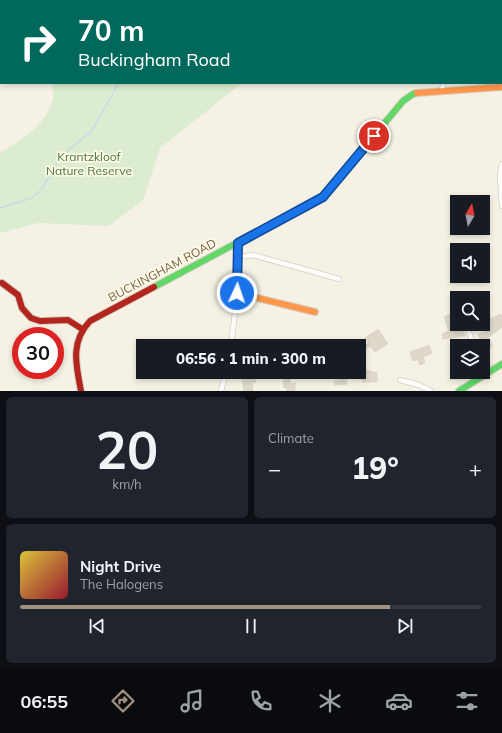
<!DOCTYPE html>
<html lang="en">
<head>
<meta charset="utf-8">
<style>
	:root { --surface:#171b24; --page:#20242c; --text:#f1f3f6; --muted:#9ea1a6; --line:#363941; --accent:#9f927f }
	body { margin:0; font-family:Mulish,sans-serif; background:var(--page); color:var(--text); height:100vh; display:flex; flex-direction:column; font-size:15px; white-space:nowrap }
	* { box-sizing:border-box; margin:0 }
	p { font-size:13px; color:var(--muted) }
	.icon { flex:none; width:22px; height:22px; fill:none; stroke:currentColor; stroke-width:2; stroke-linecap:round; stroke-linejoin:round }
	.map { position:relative; height:391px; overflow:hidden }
	.details { display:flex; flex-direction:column; gap:6px; padding:6px; background:#0d0f14; flex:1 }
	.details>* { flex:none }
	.top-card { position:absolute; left:0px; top:0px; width:502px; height:84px; box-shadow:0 2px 6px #0003; background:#00695c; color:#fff; overflow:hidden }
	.needle { width:26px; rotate:10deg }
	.buttons { position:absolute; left:450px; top:195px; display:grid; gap:8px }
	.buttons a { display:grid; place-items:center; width:40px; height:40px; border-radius:0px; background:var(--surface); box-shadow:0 2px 6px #0003; font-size:20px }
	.speed { position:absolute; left:12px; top:327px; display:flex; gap:8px; font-size:20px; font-weight:700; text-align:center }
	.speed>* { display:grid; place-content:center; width:52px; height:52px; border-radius:50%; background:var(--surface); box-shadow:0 2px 6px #0003; line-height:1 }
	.speed .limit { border:6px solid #d22; background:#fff; color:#111 }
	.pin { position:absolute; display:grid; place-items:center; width:34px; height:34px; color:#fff; margin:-17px; border:2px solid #fff; border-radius:50%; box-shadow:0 1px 4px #0007 }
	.me { position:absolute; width:44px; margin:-22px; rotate:3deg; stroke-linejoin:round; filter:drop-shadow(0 0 3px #0008) }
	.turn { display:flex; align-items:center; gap:14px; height:84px; padding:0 12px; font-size:18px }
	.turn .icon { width:52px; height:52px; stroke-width:2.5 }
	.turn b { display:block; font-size:28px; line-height:34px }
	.big { font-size:30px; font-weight:800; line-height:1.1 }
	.details .tile { flex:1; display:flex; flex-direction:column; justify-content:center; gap:6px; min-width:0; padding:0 14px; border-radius:6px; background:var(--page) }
	.details .dial { align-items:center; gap:0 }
	.dial b { font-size:52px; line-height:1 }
	.song { display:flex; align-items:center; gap:12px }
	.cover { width:48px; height:48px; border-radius:6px; background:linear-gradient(135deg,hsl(50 70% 55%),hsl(350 70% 35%)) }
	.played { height:4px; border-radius:2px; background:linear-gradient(90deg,var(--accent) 80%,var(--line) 80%) }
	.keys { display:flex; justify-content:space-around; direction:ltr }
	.heat { display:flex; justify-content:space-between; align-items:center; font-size:22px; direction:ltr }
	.details .tiles { flex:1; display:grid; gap:6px; grid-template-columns:1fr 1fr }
	.tile:last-child { grid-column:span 2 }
	.trip { position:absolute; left:136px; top:339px; width:230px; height:40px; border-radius:0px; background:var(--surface); box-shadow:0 2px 6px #0003; font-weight:800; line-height:40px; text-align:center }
	.menu { display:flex; height:64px; justify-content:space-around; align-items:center; background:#090b0e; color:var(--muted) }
	.menu .icon { width:28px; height:28px }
	.menu .on { color:var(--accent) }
	.menu b { font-size:18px; color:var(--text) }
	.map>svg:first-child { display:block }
</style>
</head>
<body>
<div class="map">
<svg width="502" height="391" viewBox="0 0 502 391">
	<rect width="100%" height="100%" fill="#f5f2e5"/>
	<path fill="#dbecd0" d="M0,0H343L1,1L0,59Z
		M52,83H242L160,148L143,200L109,226L38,223L0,233V153C21,141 48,123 53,99C54,94 52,88 52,83Z"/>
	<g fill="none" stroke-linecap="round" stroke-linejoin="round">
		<path stroke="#c8dce4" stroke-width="1.5" d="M154,1V0
			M0,208L32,198L41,190L61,156L91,132L119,83"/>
	</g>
	<path fill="#ded8cb" stroke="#ddd6c8" d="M486,310L491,319L500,314L502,317V327L489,337L492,346L483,351V346H479L477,342L481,341L478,334L489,331L483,321V312Z
		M451,314L457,331L463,329L465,336L443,339L442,334L449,331L444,317Z
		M378,329L388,344L375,352L370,346L365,349L364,346L369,343L365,338Z
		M429,345L432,353L423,357L425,363L420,365L418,359L413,361L410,352Z
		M362,369L377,373V382H363V380H361Z
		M336,372H345L347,384L335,385L334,381H338Z
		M255,375L256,382L252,383L253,391H244L242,377Z
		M283,378H290V384L295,383V391H287L286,387L284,388Z"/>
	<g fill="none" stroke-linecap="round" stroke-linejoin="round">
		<g stroke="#d3cec1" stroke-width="6">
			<path id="street" d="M418,0L421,1
				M442,92L443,83
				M502,164L500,174L502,206
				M238,257L253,255L339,279
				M466,324L474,346
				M231,346L236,304L238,243
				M400,380L419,385L431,391
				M221,391L226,372"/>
		</g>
		<g stroke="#d5cfc2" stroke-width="8">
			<path id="fast" d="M154,287L323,197L403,101L413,94L417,93
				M459,391L502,364"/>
		</g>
		<g stroke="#d5cfc2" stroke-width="8">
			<path id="slow" d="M417,93L502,87
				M237,293L315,312"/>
		</g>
		<g stroke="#d5cfc2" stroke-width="8">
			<path id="jam" d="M2,283L18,295L22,308L31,318L40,321L68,320L82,329
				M81,391C76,365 70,342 90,321L154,287"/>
		</g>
		<use href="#street" stroke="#fefdfb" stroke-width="4.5"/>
		<use href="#fast" stroke="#63d668" stroke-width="6"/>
		<use href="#slow" stroke="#ff974d" stroke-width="6"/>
		<use href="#jam" stroke="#b3261e" stroke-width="6"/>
	</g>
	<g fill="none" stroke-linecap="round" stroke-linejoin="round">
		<g stroke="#114b97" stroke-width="10">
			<path id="route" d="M237,293L238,243L323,197L374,136"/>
		</g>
		<use href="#route" stroke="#1a73e8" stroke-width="7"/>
	</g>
	<g text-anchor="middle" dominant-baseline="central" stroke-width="3.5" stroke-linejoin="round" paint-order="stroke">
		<g font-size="12" fill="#477b43" stroke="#fffae5">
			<text x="89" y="156">Krantzkloof<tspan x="89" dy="14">Nature Reserve</tspan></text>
		</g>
		<g font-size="12" fill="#705f48" stroke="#fffae5">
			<text transform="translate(162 270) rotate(-28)">BUCKINGHAM ROAD</text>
		</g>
	</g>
</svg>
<div class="buttons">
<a><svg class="needle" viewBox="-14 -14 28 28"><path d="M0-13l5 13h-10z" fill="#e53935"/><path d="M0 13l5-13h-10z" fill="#9ea1a6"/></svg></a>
<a><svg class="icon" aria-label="sound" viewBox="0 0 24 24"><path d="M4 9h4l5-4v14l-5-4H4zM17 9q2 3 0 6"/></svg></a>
<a><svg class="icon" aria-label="search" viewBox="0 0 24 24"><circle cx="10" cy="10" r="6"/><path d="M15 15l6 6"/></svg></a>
<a><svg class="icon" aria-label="layers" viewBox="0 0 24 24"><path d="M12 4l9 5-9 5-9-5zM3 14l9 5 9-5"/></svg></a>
</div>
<div class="speed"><div class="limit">30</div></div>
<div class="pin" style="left:374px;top:136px;background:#d93025"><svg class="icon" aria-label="arrive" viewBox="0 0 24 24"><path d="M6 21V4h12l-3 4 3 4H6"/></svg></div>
<svg class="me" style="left:237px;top:293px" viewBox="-20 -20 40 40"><circle r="17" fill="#1a73e8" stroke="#fff" stroke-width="3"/><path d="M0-11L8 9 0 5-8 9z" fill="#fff"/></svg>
<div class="trip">06:56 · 1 min · 300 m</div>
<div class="top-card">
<div class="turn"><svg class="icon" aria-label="right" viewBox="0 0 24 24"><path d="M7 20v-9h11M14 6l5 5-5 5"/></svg><div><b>70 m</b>Buckingham Road</div></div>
</div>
</div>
<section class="details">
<div class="tiles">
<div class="tile dial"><b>20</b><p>km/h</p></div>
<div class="tile"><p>Climate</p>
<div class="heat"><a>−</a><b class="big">19°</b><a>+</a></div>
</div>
<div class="tile">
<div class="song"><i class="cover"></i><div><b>Night Drive</b><p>The Halogens</p></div></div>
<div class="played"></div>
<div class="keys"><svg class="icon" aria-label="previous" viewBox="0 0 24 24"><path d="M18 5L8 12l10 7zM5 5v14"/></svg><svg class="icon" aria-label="pause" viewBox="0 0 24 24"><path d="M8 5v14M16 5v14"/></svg><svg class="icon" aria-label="next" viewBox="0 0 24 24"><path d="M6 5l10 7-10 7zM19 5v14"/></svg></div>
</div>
</div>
</section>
<nav class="menu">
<b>06:55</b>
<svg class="icon on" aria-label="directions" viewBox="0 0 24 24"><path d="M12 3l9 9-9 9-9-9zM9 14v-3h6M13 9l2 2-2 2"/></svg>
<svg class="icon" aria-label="music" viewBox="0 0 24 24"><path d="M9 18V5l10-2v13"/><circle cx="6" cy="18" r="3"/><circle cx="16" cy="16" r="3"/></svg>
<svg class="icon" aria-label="phone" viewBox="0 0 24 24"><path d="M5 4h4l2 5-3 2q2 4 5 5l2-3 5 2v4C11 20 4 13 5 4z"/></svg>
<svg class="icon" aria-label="climate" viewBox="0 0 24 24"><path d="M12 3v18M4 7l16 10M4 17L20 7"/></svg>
<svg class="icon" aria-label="car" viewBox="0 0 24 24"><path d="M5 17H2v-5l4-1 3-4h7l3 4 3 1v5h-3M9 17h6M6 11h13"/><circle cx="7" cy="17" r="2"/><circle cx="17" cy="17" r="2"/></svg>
<svg class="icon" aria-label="filters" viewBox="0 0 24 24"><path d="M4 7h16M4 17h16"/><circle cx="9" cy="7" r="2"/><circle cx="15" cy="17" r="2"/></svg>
</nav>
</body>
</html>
